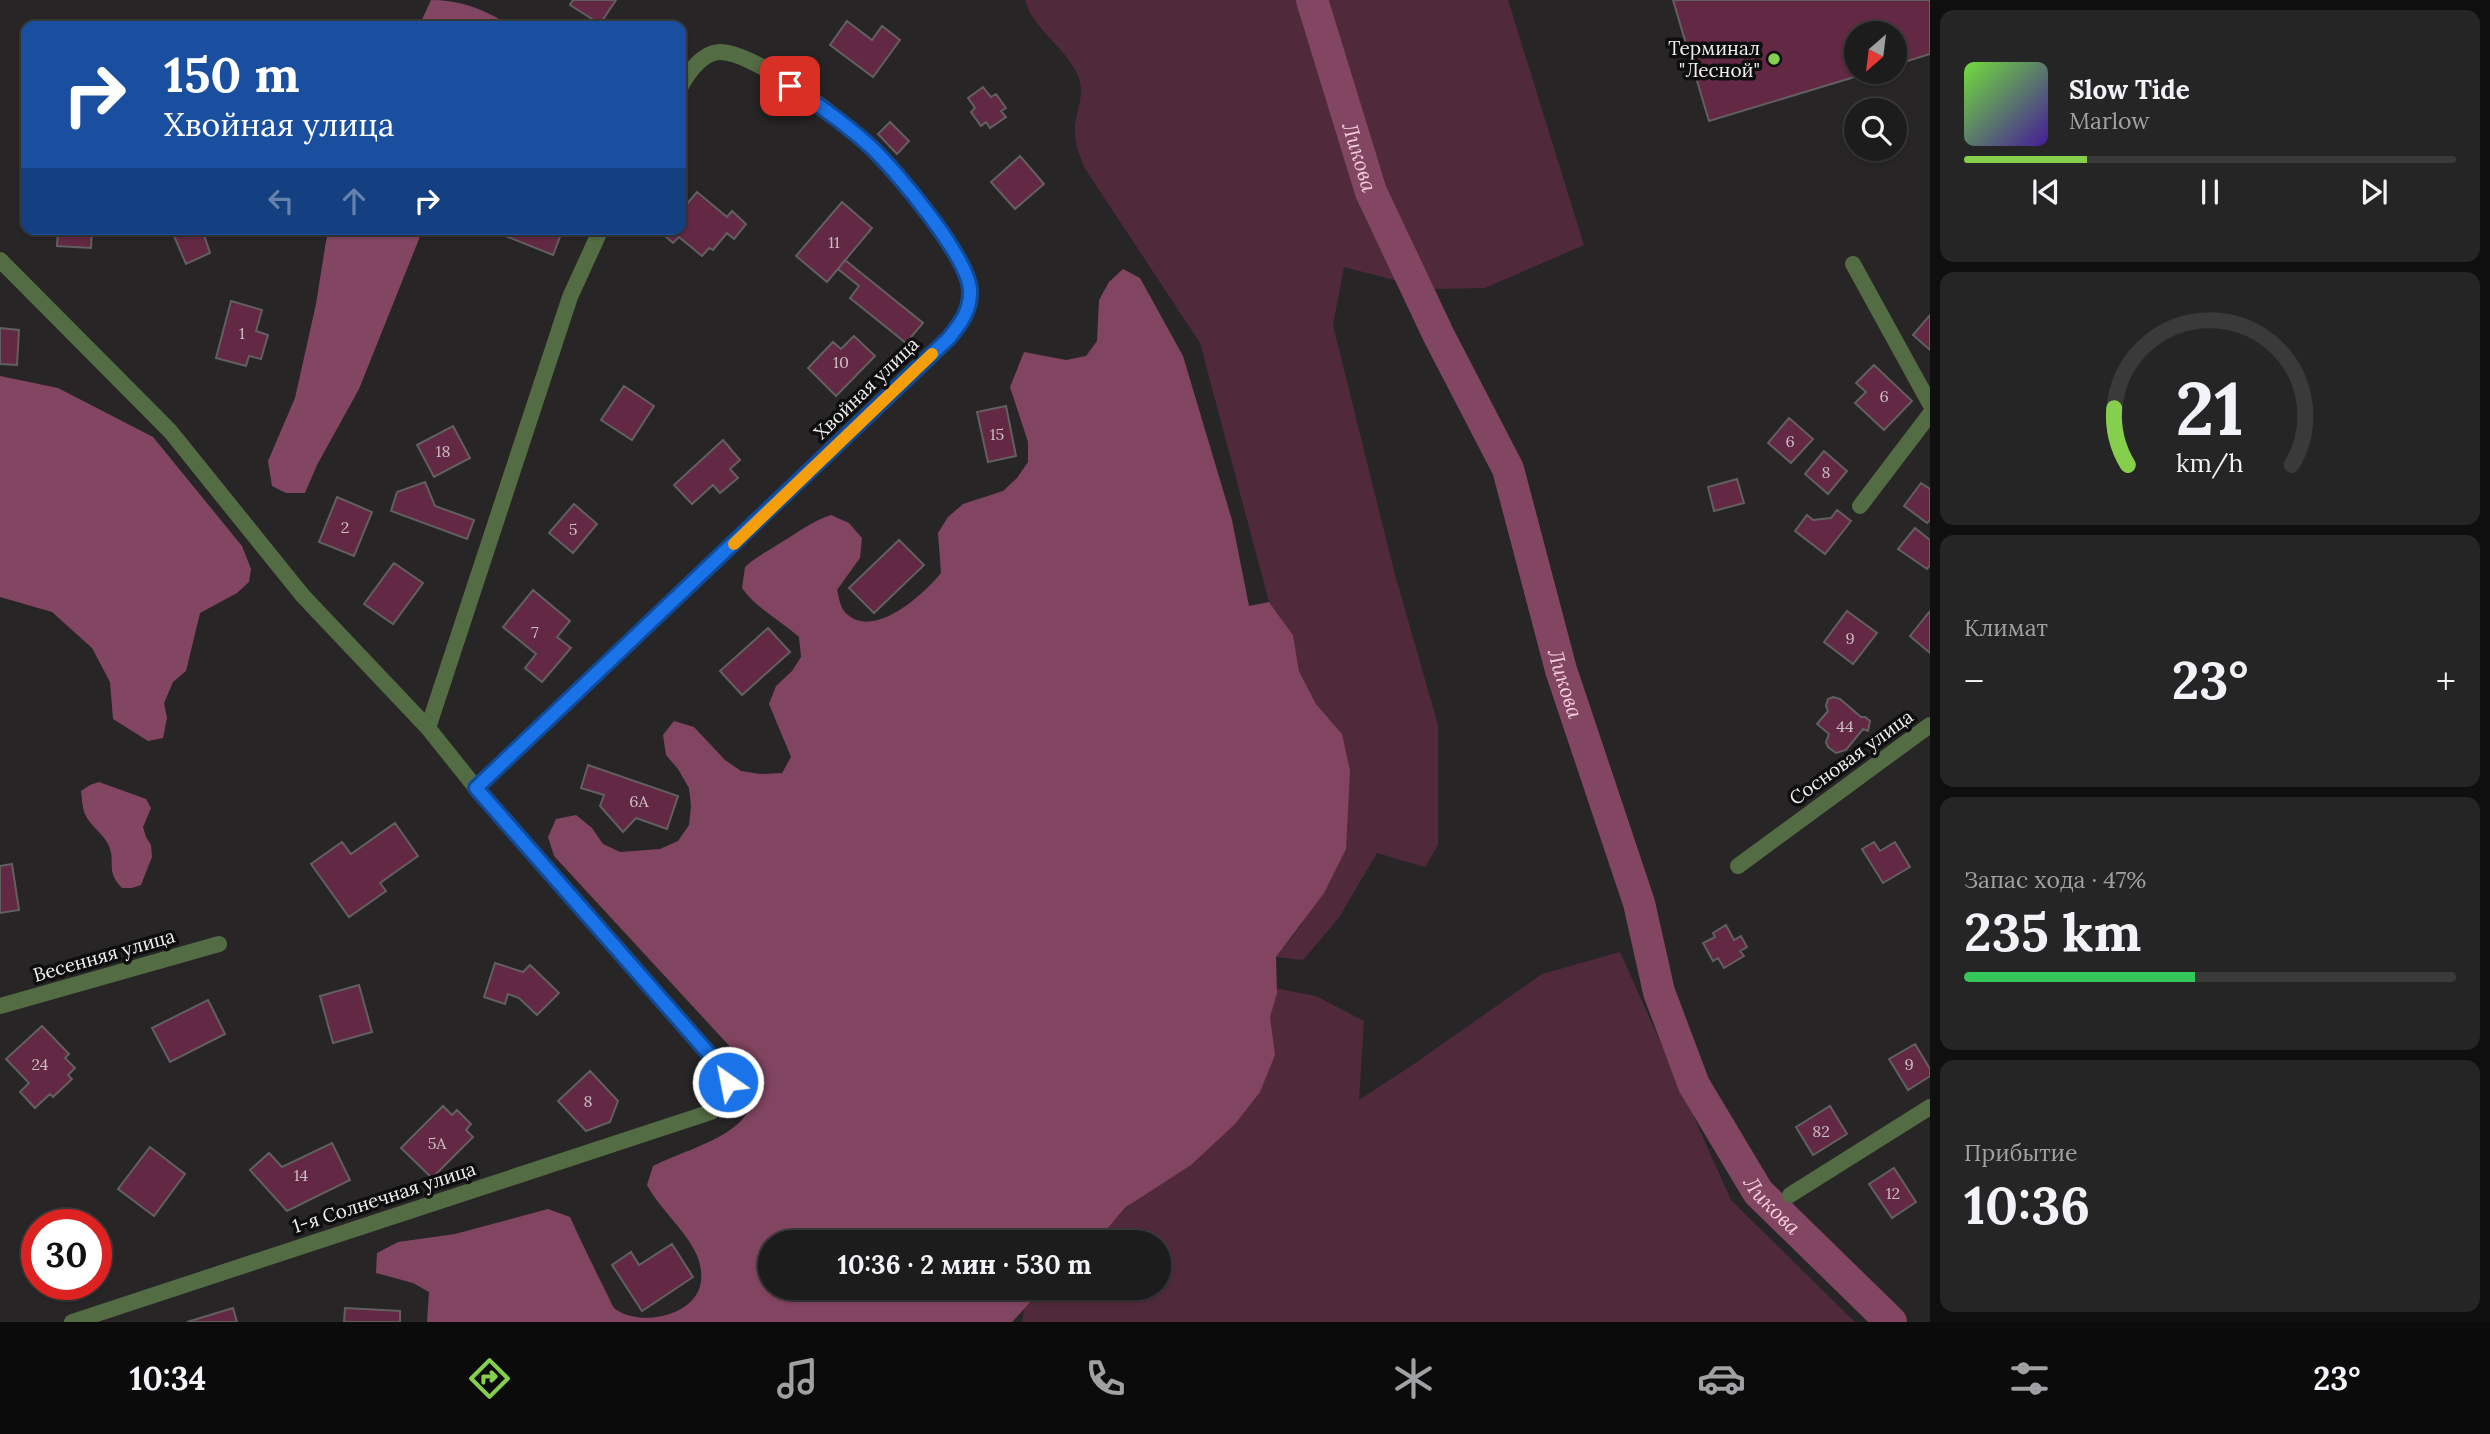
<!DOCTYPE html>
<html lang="ru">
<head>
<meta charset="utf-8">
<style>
	:root { --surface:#1d1c1c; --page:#252525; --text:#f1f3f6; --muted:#a0a1a3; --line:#3b3a3b; --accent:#85cf4d }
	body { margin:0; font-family:Lora,serif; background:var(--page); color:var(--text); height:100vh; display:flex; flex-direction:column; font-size:26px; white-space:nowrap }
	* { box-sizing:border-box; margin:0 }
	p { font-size:23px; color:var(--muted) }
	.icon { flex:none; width:38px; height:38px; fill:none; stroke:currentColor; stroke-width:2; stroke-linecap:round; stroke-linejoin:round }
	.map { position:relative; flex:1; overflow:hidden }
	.side { display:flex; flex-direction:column; gap:10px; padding:10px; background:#100f0f; width:560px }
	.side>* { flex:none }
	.guide { position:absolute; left:21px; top:21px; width:665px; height:214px; border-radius:14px; box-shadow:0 2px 5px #0004,0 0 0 2px var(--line); background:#1a4fa0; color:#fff; overflow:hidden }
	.needle { width:46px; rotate:208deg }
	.tools { position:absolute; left:1844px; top:21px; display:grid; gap:14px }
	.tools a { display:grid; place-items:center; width:63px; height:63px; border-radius:50%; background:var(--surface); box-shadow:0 2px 5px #0004,0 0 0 2px var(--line); font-size:35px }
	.speed { position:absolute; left:21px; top:1209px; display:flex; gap:14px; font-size:35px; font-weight:700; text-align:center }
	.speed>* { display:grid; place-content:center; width:91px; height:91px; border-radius:50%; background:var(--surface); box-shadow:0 2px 5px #0004,0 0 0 2px var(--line); line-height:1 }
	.speed .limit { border:10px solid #d22; background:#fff; color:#111 }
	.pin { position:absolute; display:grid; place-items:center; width:60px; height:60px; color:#fff; margin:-30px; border-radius:14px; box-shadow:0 4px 10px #0006 }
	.me { position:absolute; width:77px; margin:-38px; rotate:327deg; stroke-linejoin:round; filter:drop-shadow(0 0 5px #0008) }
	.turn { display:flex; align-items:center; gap:24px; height:147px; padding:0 28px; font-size:32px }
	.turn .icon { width:91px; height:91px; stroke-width:2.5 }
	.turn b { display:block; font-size:49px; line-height:60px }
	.lanes { display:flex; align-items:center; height:66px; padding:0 28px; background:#0003; justify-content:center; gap:35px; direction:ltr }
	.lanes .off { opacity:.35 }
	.big { font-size:52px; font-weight:800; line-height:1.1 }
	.side .tile { flex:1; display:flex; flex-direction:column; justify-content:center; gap:10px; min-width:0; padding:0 24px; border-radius:14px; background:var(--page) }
	.side .dial { align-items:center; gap:0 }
	.dial svg { height:182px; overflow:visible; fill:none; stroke:var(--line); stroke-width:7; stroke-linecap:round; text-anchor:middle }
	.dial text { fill:var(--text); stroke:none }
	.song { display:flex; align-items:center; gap:21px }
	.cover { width:84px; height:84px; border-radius:10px; background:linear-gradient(135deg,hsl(100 70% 55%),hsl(260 70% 35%)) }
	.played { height:7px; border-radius:4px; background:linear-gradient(90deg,var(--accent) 25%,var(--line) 25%) }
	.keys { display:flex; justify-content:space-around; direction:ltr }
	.heat { display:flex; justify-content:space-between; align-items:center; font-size:38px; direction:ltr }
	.charge { height:10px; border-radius:5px; background:linear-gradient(90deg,#34c759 47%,var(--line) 0) }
	.trip { position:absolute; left:758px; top:1230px; width:413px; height:70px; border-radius:35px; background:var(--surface); box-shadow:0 2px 5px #0004,0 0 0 2px var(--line); font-weight:800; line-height:70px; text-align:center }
	.tabs { display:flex; height:112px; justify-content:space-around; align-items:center; background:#0c0b0b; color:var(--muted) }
	.tabs .icon { width:49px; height:49px }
	.tabs .active { color:var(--accent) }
	.tabs b { font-size:32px; color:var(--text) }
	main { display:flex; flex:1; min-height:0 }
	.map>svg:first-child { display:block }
</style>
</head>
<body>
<main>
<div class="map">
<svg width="1930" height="1322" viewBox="0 0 1930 1322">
	<rect width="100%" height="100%" fill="#272526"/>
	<path fill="#502a3b" d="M1025,0H1508L1584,245L1485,288L1428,289L1344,267L1333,325L1394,571L1438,725V845L1425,867L1377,853L1338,919L1303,960L1276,957L1301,925L1342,734L1316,704L1299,671L1293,635L1269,602L1200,343L1084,167C1080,155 1074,143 1075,130C1075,111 1086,96 1078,76C1067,48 1033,30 1025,0Z
		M1620,952L1731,1200L1855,1322H1022L1024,1310L1046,1288H1158V1242H1092L1248,1088L1274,988L1316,996L1364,1021L1359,1100L1414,1064L1542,974Z"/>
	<path fill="#824561" d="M1123,269L1140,278L1183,356L1232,520L1249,606L1269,602L1293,635L1299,671L1316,704L1342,734L1350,771L1346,849L1324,893L1276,957L1277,993L1270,1017L1275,1055L1260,1092L1235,1124L1191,1165L1126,1207L1099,1238L1093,1242H770V1288H1044L1012,1322H427L429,1292L413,1283L376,1273L377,1253L398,1242L455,1234L548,1209L570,1217C581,1241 593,1266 605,1290C608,1295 611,1304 615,1309C634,1322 664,1320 684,1307C699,1297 704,1283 700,1265C695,1238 661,1212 647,1185L653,1166C707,1140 789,1126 734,1051L554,856L548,837L556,819L576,815L592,828L603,844L620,852L660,849L678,841L689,825L691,806L689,788L678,769L666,755L663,735L674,721L694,727L725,760L741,771L760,774L782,773L791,757L769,704L776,686L792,671L801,657L799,637C780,620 757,609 742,588L745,567C755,558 766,552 777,545C796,534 810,522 831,515L849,523L862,538L860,558L837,590C839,597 840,606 844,611C871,643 923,595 941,573L938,533L948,517L963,504L1003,491L1017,478L1028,462V442L1010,387L1024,352L1066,360L1086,356L1097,341L1099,300L1109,282Z"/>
	<path fill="#834662" d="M431,0C458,0 482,8 504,22L503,26H419Z
		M330,229H423L359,389L317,465L305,493H286L272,486L268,461L295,398L316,304L326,241Z
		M0,376L58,388L153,437L242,546L251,569L249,582L237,593L200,613L186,671L173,682L164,703L167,718L163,738L148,741L113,719L110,682L92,648L52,612L0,597Z
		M99,782L146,799L151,808L143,827L146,837L151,845L152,857L141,885L132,888H122C105,871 116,863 109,846C104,834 90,826 85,814C82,807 82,798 81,791L90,785Z"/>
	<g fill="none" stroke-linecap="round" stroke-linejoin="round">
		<path stroke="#834662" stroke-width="32" id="s1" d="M1312,0L1371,192L1439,336L1508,469L1561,670L1639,903L1659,992L1694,1085L1758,1192L1891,1322"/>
	</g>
	<path fill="#622844" stroke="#625f61" stroke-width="2" d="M573,0H616L600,24L570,5Z
		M1673,0H1930V54L1895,65V33H1857V72H1871L1709,121Z
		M847,21L872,40L882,26L900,40L873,77L830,45Z
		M983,87L991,97L996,94L1006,108L1001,111L1006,117L990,128L986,122L981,126L971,112L975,108L968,98Z
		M890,122L909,141L897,154L878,134Z
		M1020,156L1044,184L1015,209L991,182Z
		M697,192L727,217L732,211L746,224L734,239L727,233L713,250L709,248L702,256L679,237L673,243L657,229H681V211Z
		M842,202L872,228L827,282L796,256Z
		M58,229H92L91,248L57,246Z
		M171,229H202L210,253L186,264Z
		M488,229H563L553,255Z
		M845,260L923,323L906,343L850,298L859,286L838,269Z
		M231,301L262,310L256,331L268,335L261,359L249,356L246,366L216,358Z
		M1930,315V350L1913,335Z
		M0,328L19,330L17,365L0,364Z
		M854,336L875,356L836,396L808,368L833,342L841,349Z
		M1874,365L1912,401L1884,430L1855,403L1866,392L1856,383Z
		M624,386L654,406L632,440L601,420Z
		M1006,406L1016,456L988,462L977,412Z
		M1789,418L1813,439L1791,463L1768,443Z
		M453,426L470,458L434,477L417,445Z
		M723,440L740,460L730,469L738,478L720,493L713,485L692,504L674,485Z
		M1824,451L1847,471L1828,494L1805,474Z
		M1737,479L1744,503L1714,511L1708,487Z
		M425,482L435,506L474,520L467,539L391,511L397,492Z
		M1921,483L1930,489V520L1927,523L1904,506Z
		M337,497L372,512L354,556L319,542Z
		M574,504L597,524L573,553L549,533Z
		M1837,510L1851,521L1825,554L1795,531L1807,515L1813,520L1831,518Z
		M1915,528L1930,540V565L1927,569L1898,549Z
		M899,540L924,565L874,613L849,588Z
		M394,563L423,583L393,624L364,604Z
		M533,590L570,621L557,637L571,648L542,682L525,668L536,654L503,627Z
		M1847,611L1877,633L1853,664L1824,642Z
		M1930,611V653L1910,636Z
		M768,628L790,652L742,695L720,671Z
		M1833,697L1840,699L1861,717H1865L1870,721L1868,731L1863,729L1846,750L1836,753L1828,747L1826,742L1829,734L1817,724L1828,711L1826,706L1828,699Z
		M588,765L678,796L667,829L636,818L623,832L600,806L604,795L581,788Z
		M395,823L418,856L380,883L386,891L349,917L311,864L342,842L351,854Z
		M1874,842L1880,851L1895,842L1910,867L1883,883L1862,849Z
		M12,864L19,910L0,913V866Z
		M1726,925L1734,940L1741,936L1747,947L1740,951L1744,956L1724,968L1718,958L1713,961L1703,943L1715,937L1713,933Z
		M495,963L523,972L530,965L559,993L537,1015L519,998L508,994L505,1004L484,997Z
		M359,985L372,1032L333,1043L320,996Z
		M208,1000L225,1034L170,1062L152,1028Z
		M42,1026L69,1054L65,1058L75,1068L68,1075L72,1079L53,1097L50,1094L35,1108L20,1092L29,1083L6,1059Z
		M1915,1044L1930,1069V1076L1908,1090L1889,1059Z
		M590,1071L618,1101L610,1122L586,1131L558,1101Z
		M443,1106L452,1115L457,1110L471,1124L466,1130L473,1137L432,1178L401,1148Z
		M1830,1106L1847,1134L1813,1155L1796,1127Z
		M332,1143L350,1180L287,1211L250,1170L269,1153L282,1167Z
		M150,1147L185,1174L154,1216L118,1189Z
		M1894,1168L1916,1202L1892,1218L1869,1184Z
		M672,1244L693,1277L642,1311L612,1265L631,1252L639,1265Z
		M233,1308L237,1322H187Z
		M345,1308L400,1311V1322H344Z"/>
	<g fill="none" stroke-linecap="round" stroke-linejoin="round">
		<path stroke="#536c43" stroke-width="16" d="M0,260L170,431L303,596L428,728L476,788L725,1071C730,1089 726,1101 711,1112L72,1322
			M1853,264L1930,404
			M1860,506L1930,414
			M428,728L570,297L601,229
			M476,788L949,338C961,323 974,306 969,285C960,247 902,180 874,151C849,124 755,51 719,52C702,53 688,73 681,86
			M1738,866L1930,725
			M0,1006L219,944
			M1790,1195L1930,1107"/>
	</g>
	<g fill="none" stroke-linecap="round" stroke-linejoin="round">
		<g stroke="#114b97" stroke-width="18">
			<path id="route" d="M728,1082L724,1071L476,788L949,338C961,323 971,310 970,290C968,257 897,172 872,148C847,125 819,105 790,86"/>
		</g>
		<use href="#route" stroke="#1a73e8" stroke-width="12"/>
		<path stroke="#f59e0b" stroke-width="12" d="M734,544L932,354"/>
	</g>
	<circle fill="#85cf4d" stroke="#0f0e0f" stroke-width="2.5" cx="1774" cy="59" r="7"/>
	<g text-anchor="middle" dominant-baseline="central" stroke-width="7" stroke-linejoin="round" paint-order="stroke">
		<g font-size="16" fill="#ccbcc4">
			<text x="834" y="242">11</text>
			<text x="242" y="333">1</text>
			<text x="841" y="362">10</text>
			<text x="1884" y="396">6</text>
			<text x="997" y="434">15</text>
			<text x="1790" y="441">6</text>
			<text x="443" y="451">18</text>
			<text x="1826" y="472">8</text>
			<text x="345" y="527">2</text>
			<text x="573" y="529">5</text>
			<text x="535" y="632">7</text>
			<text x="1850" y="638">9</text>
			<text x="1845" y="726">44</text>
			<text x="639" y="801">6А</text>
			<text x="40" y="1064">24</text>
			<text x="1909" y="1064">9</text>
			<text x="588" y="1101">8</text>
			<text x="1821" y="1131">82</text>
			<text x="437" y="1143">5А</text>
			<text x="301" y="1175">14</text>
			<text x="1893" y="1193">12</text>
		</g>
		<g font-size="19" fill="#f0eeef" stroke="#0f0e0f" text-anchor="end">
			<text x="1760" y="48">Терминал<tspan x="1760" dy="22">"Лесной"</tspan></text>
		</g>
		<g font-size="19" fill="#f0eeef" stroke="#0f0e0f">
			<text transform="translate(866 388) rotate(-44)">Хвойная улица</text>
			<text transform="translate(1851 757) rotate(-36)">Сосновая улица</text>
			<text transform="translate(104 955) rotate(-16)">Весенняя улица</text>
			<text transform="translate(384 1197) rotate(-18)">1-я Солнечная улица</text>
		</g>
		<g font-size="21" font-style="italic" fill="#f4cddc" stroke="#0f0e0f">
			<text stroke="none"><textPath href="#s1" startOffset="164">Ликова</textPath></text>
			<text stroke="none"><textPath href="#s1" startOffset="732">Ликова</textPath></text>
			<text stroke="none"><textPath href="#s1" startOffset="1298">Ликова</textPath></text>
		</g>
	</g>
</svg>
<div class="tools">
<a><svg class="needle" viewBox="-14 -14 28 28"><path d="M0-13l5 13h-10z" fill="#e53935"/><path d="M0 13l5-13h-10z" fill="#a0a1a3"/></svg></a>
<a><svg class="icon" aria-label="search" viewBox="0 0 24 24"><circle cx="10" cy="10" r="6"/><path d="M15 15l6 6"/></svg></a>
</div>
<div class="speed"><div class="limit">30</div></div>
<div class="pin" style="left:790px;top:86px;background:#d93025"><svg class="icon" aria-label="arrive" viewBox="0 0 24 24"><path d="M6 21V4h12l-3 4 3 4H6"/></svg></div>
<svg class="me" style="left:728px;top:1082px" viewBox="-20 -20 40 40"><circle r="17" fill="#1a73e8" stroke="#fff" stroke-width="3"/><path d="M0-11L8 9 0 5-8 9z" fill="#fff"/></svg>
<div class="trip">10:36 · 2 мин · 530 m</div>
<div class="guide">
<div class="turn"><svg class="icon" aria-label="right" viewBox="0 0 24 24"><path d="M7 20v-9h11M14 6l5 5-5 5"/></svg><div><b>150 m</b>Хвойная улица</div></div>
<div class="lanes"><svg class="icon off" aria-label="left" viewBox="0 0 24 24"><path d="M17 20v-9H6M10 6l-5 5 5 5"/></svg><svg class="icon off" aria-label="ahead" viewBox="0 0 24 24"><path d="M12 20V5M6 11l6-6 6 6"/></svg><svg class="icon" aria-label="right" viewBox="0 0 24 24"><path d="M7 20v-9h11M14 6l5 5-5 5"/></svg></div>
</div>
</div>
<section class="side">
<div class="tile">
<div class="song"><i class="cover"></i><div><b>Slow Tide</b><p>Marlow</p></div></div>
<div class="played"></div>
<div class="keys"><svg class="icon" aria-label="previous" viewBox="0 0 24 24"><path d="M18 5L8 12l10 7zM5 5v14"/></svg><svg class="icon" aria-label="pause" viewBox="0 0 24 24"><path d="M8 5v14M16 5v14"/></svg><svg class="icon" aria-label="next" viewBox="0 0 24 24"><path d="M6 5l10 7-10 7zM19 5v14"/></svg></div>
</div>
<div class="tile dial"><svg viewBox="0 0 100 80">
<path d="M14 69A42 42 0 1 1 86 69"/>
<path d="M14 69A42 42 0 0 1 8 44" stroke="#85cf4d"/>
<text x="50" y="56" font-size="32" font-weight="700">21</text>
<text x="50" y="72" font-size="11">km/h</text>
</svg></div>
<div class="tile"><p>Климат</p>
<div class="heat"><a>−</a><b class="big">23°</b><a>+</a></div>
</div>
<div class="tile"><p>Запас хода · 47%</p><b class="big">235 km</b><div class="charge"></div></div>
<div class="tile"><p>Прибытие</p><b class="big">10:36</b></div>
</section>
</main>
<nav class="tabs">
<b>10:34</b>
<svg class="icon active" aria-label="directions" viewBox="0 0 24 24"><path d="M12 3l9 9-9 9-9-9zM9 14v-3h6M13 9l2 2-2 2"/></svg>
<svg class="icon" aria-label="music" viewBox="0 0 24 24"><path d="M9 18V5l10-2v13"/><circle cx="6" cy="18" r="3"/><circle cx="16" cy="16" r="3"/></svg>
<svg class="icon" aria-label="phone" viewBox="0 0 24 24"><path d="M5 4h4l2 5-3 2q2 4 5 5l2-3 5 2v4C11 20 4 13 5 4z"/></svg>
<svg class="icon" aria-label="climate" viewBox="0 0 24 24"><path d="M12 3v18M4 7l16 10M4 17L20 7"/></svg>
<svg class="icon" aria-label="car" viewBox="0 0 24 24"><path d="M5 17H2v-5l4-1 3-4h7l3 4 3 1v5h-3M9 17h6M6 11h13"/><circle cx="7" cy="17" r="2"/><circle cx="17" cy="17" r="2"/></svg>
<svg class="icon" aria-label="filters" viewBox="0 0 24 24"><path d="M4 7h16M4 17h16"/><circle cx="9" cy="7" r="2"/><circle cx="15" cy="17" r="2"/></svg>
<b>23°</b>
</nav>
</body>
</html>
